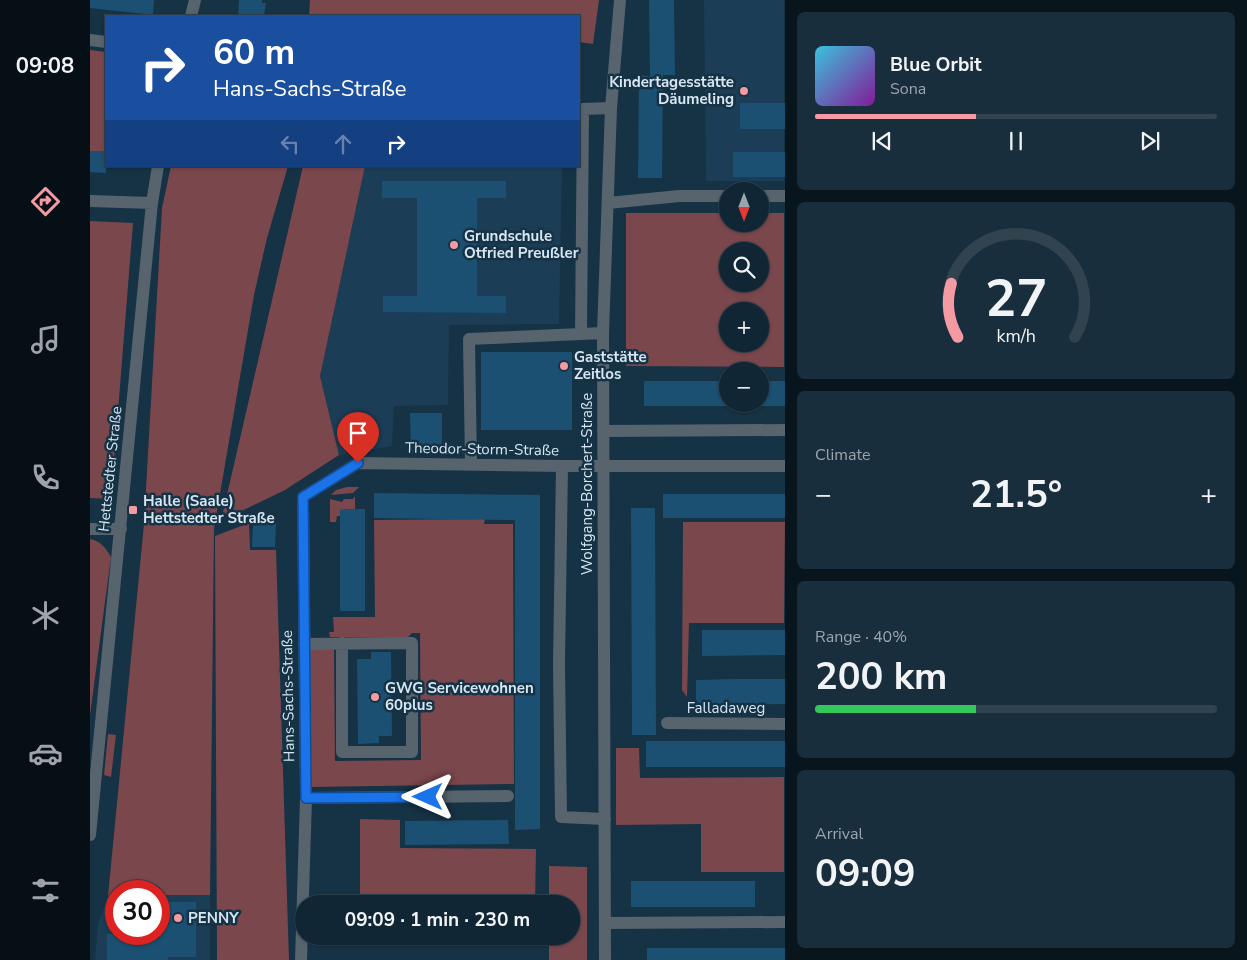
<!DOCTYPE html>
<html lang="en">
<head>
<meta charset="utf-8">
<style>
	:root { --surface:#102634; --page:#192e3c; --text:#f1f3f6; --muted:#9ca5ac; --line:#30434f; --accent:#f49aa2 }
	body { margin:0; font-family:"Nunito Sans",sans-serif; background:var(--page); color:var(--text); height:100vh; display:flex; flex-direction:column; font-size:19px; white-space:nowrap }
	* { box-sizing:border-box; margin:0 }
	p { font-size:16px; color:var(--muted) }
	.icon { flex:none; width:28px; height:28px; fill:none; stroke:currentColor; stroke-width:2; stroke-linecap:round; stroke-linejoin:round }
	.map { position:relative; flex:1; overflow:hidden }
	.sheet { display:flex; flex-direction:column; gap:12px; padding:12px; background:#09151d; width:462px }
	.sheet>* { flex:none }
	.guide { position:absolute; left:15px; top:15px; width:475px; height:152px; border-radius:0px; box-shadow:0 1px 4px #0004,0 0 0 1px var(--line); background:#1a4fa0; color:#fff; overflow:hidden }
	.needle { width:32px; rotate:180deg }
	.tools { position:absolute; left:629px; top:182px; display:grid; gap:10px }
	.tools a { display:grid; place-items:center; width:50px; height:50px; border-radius:50%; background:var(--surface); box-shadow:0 1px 4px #0004,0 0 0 1px var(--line); font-size:25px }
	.speed { position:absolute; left:15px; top:880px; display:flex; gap:10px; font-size:25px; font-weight:700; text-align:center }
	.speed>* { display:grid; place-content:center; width:65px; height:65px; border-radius:50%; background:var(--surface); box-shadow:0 1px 4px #0004,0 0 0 1px var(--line); line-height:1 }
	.speed .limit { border:8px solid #d22; background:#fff; color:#111 }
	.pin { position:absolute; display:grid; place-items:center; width:42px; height:42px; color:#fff; margin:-51px -21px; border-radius:50% 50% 50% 0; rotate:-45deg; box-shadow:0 0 5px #0007 }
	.pin .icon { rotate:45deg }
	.me { position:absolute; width:55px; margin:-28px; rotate:270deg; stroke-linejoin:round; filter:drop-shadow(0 0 4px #0008) }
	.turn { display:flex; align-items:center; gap:18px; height:105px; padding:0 25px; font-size:22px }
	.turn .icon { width:65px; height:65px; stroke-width:2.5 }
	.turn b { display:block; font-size:35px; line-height:42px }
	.lanes { display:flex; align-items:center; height:48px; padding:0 25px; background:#0003; justify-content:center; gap:25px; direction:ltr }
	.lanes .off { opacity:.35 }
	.big { font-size:38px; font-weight:700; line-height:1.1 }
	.sheet .tile { flex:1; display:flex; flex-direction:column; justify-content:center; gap:8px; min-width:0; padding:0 18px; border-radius:8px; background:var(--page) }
	.sheet .dial { align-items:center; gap:0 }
	.dial svg { height:130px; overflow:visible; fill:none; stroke:var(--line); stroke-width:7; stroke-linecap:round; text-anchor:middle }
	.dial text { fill:var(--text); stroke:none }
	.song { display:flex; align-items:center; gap:15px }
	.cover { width:60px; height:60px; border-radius:8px; background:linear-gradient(135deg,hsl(190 70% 55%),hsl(290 70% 35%)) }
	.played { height:5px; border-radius:2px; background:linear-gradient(90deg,var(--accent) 40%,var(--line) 40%) }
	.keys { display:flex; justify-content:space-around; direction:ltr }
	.heat { display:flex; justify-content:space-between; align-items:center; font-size:28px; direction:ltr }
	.charge { height:8px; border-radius:4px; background:linear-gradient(90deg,#34c759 40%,var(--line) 0) }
	.trip { position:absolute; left:205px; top:895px; width:285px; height:50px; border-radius:25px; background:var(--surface); box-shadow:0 1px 4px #0004,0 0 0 1px var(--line); font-weight:700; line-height:50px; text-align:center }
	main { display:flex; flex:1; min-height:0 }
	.tabs { display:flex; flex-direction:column; width:90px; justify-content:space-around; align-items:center; background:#060f15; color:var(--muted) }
	.tabs .icon { width:35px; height:35px }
	.tabs .current { color:var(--accent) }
	.tabs b { font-size:22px; color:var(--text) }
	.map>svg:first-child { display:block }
</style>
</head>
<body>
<main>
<nav class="tabs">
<b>09:08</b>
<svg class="icon current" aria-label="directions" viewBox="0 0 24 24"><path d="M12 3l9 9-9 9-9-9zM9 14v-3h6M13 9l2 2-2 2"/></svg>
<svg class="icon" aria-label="music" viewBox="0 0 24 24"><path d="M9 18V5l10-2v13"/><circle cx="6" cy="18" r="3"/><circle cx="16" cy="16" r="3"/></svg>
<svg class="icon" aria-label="phone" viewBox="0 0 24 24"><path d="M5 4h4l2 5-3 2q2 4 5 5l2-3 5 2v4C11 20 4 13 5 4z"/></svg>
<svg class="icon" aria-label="climate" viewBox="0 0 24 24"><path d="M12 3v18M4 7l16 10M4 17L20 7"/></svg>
<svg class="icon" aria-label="car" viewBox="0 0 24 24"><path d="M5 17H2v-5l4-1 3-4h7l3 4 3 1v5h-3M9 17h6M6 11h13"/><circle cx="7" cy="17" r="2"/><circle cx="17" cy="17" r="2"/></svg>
<svg class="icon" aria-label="filters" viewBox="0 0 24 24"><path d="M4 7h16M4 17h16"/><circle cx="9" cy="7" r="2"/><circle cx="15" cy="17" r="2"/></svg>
</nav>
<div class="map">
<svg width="695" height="960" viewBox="0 0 695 960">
	<rect width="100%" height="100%" fill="#163245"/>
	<path fill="#1b3d55" d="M614,0H694V181H616Z
		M275,166H472L469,324L359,325L358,405L304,406L302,446L249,455L230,376Z
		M69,895H120V960H5L8,924L18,896H26V934H69Z"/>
	<path fill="#7a474c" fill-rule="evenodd" d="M220,0H509L503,44L489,42V16H219Z
		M0,50L16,52V152L0,151Z
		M81,166H198L177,238L164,295L124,529L120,895H69V891H26V896H18L54,524L72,208Z
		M213,166H275L230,376L249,455L195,490L139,517L133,512Z
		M536,213H637L638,224H670V213H694V367L536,366ZM670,251V284H638V251ZM638,311H670V344H638Z
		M0,221L43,223L21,499L0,498Z
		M257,487H269L263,493L241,495L246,490Z
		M264,497H265V509L250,510V516H247L246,522H240V499L252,502L254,499H263Z
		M395,519L394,524H423L424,784L220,787L218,649H244L245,761L331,760L330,633H322L317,638L240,637L239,632H244L243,617H285L284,520Z
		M593,522H695L694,623H599L597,697L592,690Z
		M159,523L160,550H186L199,960H127L125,536Z
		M0,539C11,541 16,548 21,557L0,715Z
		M18,734L26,735L21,777L14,775Z
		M526,748H549L550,778L694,777V872H611V824L526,825Z
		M270,819L310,820V848L446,849L445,904H270Z
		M459,866L497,867V960H459V936H481V904H459Z
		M270,936H444V944H270Z"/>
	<path fill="#1b5072" d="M0,0H64L63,15L0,8Z
		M149,0H172V3H176L174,16H148Z
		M559,0H584L585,75H573L572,178H548L549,75L560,76Z
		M650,103H695V129H650Z
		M0,151H16V173L0,172Z
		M643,152H695V177H643Z
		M292,181H416V198H387V296H416V313L293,312V296H327V198H292Z
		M391,352H482V430H391Z
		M554,381H638V406H554Z
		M670,381H695V406H670Z
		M320,413H352V454H321Z
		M284,493L450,495V829L425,830V520L284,518Z
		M573,494H695V518H573Z
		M541,508H565L566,735H542Z
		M265,509H275V611H250V510Z
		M163,523L186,524L185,547H162Z
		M612,630H695V655L612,656Z
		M281,652H301L302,736H289V743L268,744L267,659H281Z
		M645,679H695V704L606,705V680Z
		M556,741H695V767H556Z
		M418,820L419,844L315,845V821Z
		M541,881H665V907H541Z
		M69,902H106V957H78V960H17V934H69Z
		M557,948H695V960H557Z"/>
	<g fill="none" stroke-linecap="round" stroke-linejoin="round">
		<path stroke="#57636d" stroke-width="12" d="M101,16L105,0
			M0,40L16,42
			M670,196H695
			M0,201L62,203
			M518,203L589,196H638
			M491,334L493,109L521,108
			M513,431L695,430
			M381,464L379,339L513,333
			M472,466L469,664L471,817L515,819
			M0,529H31
			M214,644L322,643V752H252V643
			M577,723L695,724
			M216,798L418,796
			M0,835L62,203L68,166
			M516,923L695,922
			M211,960L216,798L213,497L268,463L472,466H695
			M515,960L513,333L521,108L530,0"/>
	</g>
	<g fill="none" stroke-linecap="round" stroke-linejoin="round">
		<g stroke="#114b97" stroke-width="12">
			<path id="route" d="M268,463L213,497L216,798L338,797"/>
		</g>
		<use href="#route" stroke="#1a73e8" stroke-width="9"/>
	</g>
	<g fill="#f49aa2" stroke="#163245" stroke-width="2">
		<circle cx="654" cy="91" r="5"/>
		<circle cx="364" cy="245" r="5"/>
		<circle cx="474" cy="366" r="5"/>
		<rect x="38" y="505" width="10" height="10" rx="2.5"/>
		<circle cx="285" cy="697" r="5"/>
		<circle cx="88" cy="918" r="5"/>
	</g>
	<g text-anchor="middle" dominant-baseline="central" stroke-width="5" stroke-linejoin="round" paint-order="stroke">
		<g font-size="15" font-weight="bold" fill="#d6e6f3" stroke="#163245" text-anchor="start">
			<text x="644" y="82" text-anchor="end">Kindertagesstätte<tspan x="644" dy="17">Däumeling</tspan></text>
			<text x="374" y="236">Grundschule<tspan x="374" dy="17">Otfried Preußler</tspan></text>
			<text x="484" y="357">Gaststätte<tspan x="484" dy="17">Zeitlos</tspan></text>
			<text x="53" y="501">Halle (Saale)<tspan x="53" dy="17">Hettstedter Straße</tspan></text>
			<text x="295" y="688">GWG Servicewohnen<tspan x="295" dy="17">60plus</tspan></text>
			<text x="98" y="918">PENNY</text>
		</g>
		<g font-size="15" fill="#d6e6f3" stroke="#163245">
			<text transform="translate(392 449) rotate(1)">Theodor-Storm-Straße</text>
			<text transform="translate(20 469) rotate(-84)">Hettstedter Straße</text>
			<text transform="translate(497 484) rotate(-90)">Wolfgang-Borchert-Straße</text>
			<text transform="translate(198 696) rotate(-91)">Hans-Sachs-Straße</text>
			<text x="636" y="708">Falladaweg</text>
		</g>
	</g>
</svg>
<div class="tools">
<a><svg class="needle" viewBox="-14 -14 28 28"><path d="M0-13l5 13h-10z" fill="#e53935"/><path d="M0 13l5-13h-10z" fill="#9ca5ac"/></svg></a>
<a><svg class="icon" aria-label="search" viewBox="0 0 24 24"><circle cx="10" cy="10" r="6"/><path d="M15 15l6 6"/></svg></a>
<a>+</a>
<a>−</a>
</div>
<div class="speed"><div class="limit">30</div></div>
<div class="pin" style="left:268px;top:463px;background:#d93025"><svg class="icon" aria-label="arrive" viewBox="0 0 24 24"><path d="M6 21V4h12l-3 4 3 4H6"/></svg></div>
<svg class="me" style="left:338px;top:797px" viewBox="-20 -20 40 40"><path d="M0-17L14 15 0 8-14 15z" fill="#1a73e8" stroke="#fff" stroke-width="4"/></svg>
<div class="trip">09:09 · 1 min · 230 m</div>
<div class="guide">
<div class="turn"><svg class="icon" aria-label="right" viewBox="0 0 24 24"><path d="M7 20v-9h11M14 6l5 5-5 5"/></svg><div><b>60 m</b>Hans-Sachs-Straße</div></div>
<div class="lanes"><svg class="icon off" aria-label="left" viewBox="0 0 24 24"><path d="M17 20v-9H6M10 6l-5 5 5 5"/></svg><svg class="icon off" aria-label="ahead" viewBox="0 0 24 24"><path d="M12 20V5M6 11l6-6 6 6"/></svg><svg class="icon" aria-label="right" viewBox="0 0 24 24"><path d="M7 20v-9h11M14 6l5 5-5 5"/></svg></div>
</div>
</div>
<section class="sheet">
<div class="tile">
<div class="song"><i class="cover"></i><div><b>Blue Orbit</b><p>Sona</p></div></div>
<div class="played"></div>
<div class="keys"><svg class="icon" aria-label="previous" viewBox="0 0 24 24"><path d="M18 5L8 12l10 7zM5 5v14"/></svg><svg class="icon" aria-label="pause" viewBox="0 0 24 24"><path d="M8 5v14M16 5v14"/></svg><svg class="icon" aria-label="next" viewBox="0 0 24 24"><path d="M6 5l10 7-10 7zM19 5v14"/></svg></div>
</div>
<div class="tile dial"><svg viewBox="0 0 100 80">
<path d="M14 69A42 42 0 1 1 86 69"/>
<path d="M14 69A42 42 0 0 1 10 36" stroke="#f49aa2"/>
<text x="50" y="56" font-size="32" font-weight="700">27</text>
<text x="50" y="72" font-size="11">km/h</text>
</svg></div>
<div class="tile"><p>Climate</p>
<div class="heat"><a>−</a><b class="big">21.5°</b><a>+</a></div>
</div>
<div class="tile"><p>Range · 40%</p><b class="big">200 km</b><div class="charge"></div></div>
<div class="tile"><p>Arrival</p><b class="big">09:09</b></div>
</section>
</main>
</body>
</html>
